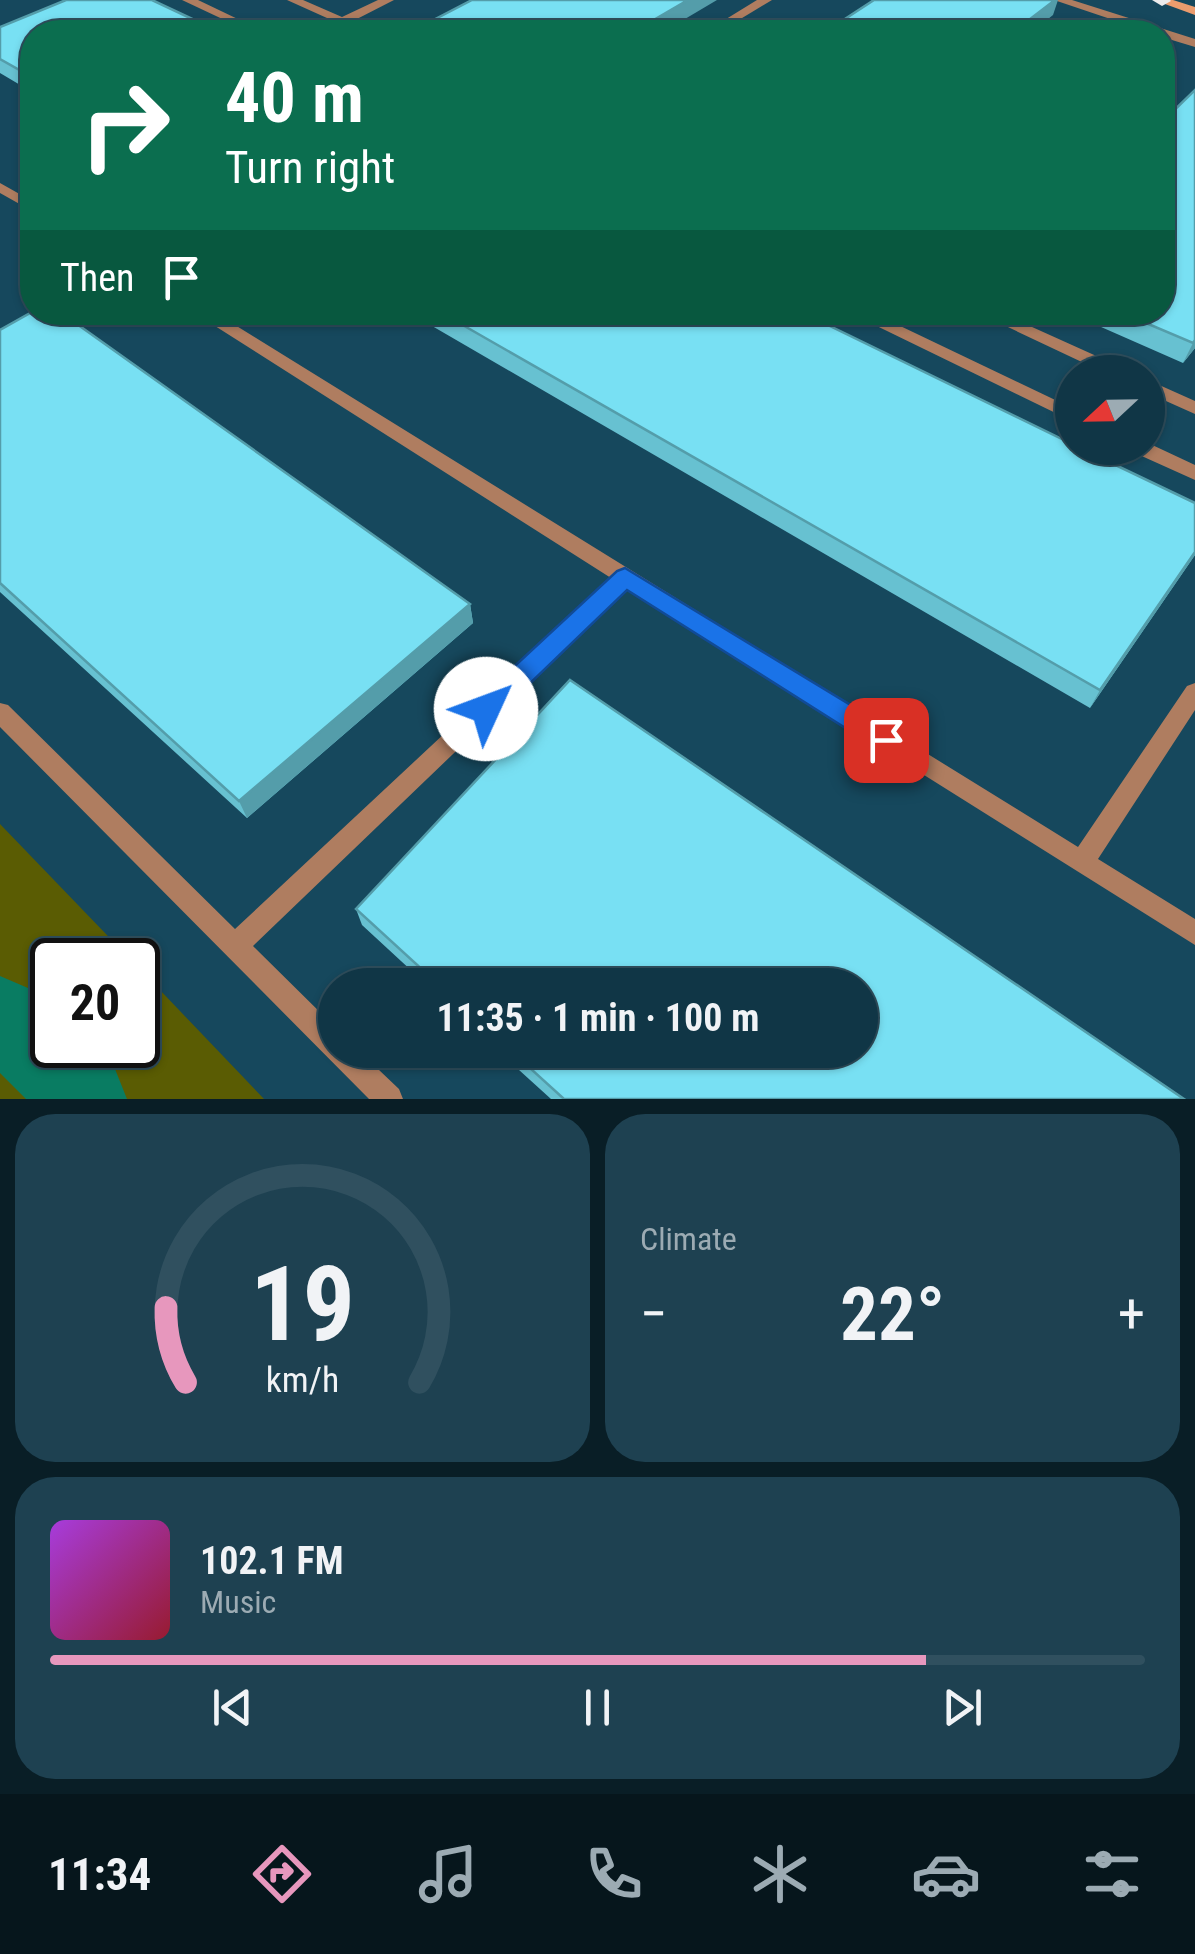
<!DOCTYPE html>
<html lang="en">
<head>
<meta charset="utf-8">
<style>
	:root { --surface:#103646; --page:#1e4151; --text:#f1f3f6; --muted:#9cabb3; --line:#30505f; --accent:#e797bd }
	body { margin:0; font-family:"Roboto Condensed",sans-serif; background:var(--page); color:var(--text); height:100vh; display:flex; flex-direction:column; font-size:38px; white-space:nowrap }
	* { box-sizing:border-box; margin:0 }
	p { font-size:32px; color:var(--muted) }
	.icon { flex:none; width:55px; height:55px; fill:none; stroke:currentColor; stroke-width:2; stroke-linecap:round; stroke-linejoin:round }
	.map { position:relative; height:1099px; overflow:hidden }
	.panel { display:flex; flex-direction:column; gap:15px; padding:15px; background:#091e26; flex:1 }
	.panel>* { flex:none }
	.guide { position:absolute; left:20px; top:20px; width:1155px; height:305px; border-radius:40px; box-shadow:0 2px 8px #0004,0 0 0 2px var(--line); background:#0b6e4f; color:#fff; overflow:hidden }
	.needle { width:65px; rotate:248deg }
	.fabs { position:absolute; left:1055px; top:355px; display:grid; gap:20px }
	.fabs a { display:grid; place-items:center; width:110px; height:110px; border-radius:50%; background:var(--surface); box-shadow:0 2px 8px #0004,0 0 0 2px var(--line); font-size:50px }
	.speed { position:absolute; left:30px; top:938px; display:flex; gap:20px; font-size:50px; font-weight:700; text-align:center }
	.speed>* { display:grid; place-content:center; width:130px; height:130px; border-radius:50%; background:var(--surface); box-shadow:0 2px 8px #0004,0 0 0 2px var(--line); line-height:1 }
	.speed .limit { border:5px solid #111; border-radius:15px; background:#fff; color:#111 }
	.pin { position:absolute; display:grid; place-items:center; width:85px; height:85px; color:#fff; margin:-42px; border-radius:20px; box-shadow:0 5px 15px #0006 }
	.me { position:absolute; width:110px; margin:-55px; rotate:47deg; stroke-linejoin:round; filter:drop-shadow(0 0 8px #0008) }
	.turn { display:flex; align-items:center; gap:35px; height:210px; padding:0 40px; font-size:45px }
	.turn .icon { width:130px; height:130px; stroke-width:2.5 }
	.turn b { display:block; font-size:70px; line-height:85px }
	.then { display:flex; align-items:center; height:95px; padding:0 40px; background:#0003; gap:20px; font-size:38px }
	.big { font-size:75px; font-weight:700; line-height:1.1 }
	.panel .tile { flex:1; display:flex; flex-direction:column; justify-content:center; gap:15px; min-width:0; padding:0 35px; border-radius:40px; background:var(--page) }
	.panel .dial { align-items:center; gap:0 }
	.dial svg { height:260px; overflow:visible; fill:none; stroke:var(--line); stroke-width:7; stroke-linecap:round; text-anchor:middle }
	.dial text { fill:var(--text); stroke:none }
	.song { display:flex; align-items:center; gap:30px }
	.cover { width:120px; height:120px; border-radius:15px; background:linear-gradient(135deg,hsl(280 70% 55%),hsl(350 70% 35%)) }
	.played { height:10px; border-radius:5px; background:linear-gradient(90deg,var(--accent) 80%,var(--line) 80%) }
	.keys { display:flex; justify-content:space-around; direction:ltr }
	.heat { display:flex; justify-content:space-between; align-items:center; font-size:55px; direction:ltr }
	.panel .tiles { flex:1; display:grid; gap:15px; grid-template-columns:1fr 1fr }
	.tile:last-child { grid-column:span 2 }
	.trip { position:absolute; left:318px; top:968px; width:560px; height:100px; border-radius:50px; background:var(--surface); box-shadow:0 2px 8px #0004,0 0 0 2px var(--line); font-weight:700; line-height:100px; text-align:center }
	.menu { display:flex; height:160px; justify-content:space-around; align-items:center; background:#06161c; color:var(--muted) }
	.menu .icon { width:70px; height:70px }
	.menu .selected { color:var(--accent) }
	.menu b { font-size:45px; color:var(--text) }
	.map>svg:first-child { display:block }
</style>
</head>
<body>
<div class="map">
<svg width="1195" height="1099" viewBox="0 0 1195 1099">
	<rect width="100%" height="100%" fill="#16485d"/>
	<path fill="#5a5c03" d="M0,824L131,960H52V1045H138V967L264,1099H0Z"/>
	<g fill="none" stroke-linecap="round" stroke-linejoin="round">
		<path fill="#097c62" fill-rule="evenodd" d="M0,976L28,988L52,1011V1045H89L115,1069L127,1099H26L0,1073Z"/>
		<path fill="#af7d60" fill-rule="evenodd" d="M182,0H198L265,32H250Z
			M287,0H303L342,17L378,0H394L353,21L373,32H358Z
			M757,0H772L719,32H705Z
			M1054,0H1072L1195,39V47L1162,37V32H1149Z
			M0,183L32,201V211L0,193Z
			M193,312H214L1078,847L1187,686L1195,683V710L1098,859L1195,919V945L626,588L253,946L335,1027V1050H358L399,1089L403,1099H369L0,727V703L8,705L235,929L611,578Z
			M848,312H871L1072,408V421Z
			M976,312H999L1123,368L1126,372H1103Z
			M1148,380L1195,401V414L1148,393Z
			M1148,443L1195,465V480L1135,453L1133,448H1148Z"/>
		<path fill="#eb9c6d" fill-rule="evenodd" d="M1154,0H1173L1195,7V15Z"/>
		<path fill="#ececec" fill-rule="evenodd" d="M1152,0H1170L1171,1L1162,6Z"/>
	</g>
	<path fill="#67c1d1" d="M0,27L32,32V92L0,73Z
		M1195,90V348L1183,363L1067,312H1162Z
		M408,312H801L1195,503V555L1090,708Z
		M0,330L470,604L473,623L247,818L0,592Z
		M570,680L1184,1099H551L497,1050H860V985H427L362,925L356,909Z"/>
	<path fill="#549daa" d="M688,0H717L663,32H633Z
		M1055,0H1058L1053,15L1032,32H1013Z
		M1195,340V348L1183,363L1193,343Z
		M1195,552V555L1090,708L1100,690Z
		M470,604L473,623L247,818L239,801Z"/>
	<path fill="#78e0f3" stroke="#549daa" stroke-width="2.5" d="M66,0H152L220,32H32V77L0,59V27Z
		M472,0H688L633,32H434L420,27Z
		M874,0H1055L1013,32H825Z
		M1195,90V340L1193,343L1120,312H1162V122Z
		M32,312H60L470,604L239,801L0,583V330Z
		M440,312H801L1072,444V448H1080L1195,503V552L1100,690Z
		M570,680L1184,1099H564L510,1050H860V985H439L356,909Z"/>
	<path fill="#1a73e8" stroke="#114b97" stroke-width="2.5" d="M625,568L895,732L899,740L895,748H877L627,590L495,717H477L473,709L477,701L617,571Z"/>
</svg>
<div class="fabs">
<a><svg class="needle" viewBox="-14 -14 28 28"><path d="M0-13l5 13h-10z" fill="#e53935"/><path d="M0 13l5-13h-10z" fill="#9cabb3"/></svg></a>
</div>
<div class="speed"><div class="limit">20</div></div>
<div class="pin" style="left:886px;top:740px;background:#d93025"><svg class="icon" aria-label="arrive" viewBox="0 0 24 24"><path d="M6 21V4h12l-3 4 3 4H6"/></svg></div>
<svg class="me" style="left:486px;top:709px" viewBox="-20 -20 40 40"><circle r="19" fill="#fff"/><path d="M0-13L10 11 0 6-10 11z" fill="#1a73e8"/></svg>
<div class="trip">11:35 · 1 min · 100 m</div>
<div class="guide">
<div class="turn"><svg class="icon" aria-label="right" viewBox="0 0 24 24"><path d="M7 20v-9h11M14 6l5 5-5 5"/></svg><div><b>40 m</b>Turn right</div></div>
<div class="then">Then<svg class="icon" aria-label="arrive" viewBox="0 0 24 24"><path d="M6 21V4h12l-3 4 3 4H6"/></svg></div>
</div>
</div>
<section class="panel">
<div class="tiles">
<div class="tile dial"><svg viewBox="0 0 100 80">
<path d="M14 69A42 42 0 1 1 86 69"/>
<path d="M14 69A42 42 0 0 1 8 46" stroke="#e797bd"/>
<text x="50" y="56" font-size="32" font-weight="700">19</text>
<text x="50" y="72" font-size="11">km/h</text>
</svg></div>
<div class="tile"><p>Climate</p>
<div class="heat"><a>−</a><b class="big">22°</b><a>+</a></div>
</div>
<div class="tile">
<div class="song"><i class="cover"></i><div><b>102.1 FM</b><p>Music</p></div></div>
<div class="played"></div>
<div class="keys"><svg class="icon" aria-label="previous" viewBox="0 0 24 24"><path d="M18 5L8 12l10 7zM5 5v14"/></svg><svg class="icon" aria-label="pause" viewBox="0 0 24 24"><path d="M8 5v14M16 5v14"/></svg><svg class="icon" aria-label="next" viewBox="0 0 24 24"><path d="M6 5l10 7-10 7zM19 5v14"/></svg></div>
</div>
</div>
</section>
<nav class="menu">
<b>11:34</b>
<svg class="icon selected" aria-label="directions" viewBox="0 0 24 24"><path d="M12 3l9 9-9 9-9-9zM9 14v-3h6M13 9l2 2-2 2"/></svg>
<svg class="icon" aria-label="music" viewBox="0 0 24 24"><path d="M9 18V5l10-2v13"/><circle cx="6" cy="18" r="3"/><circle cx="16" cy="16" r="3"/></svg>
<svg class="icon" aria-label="phone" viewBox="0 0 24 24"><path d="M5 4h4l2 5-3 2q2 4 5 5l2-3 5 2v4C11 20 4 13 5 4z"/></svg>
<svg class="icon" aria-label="climate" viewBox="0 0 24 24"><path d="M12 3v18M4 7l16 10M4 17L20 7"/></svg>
<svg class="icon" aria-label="car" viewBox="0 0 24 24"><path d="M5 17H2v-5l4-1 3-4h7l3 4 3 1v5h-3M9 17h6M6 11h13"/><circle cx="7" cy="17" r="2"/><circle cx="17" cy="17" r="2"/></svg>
<svg class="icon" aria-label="filters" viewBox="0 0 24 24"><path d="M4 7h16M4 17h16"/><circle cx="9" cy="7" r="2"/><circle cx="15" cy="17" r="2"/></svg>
</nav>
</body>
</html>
